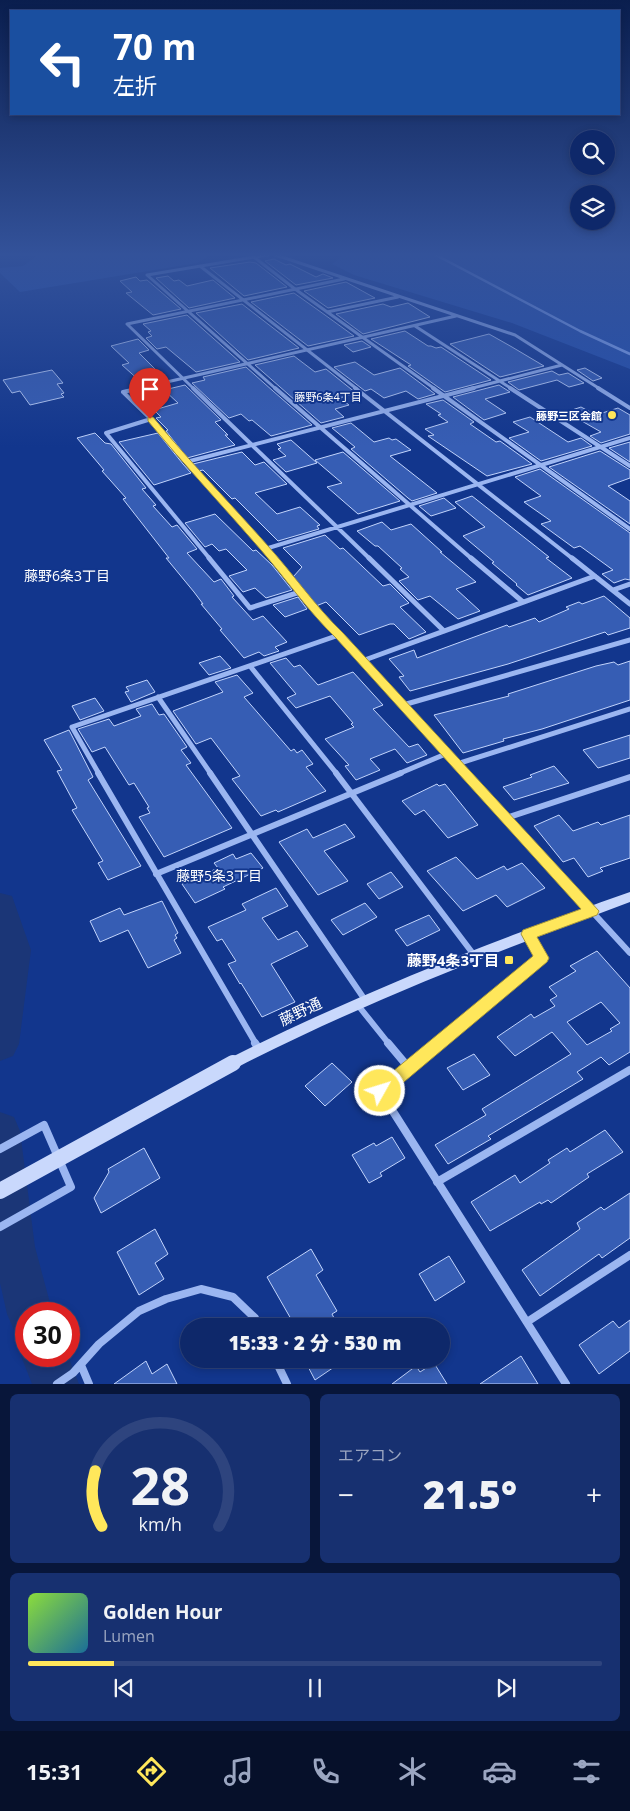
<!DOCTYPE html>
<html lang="ja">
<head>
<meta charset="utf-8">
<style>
	:root { --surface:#0e286a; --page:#173070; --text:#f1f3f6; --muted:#9ba6c1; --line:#2e447e; --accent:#ffe75b }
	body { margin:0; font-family:"Open Sans","Noto Sans JP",sans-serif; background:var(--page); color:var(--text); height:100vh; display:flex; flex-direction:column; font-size:19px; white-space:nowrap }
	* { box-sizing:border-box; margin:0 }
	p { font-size:16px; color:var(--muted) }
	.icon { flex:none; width:28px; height:28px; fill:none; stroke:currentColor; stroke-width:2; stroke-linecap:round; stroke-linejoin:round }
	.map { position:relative; height:1384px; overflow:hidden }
	.panel { display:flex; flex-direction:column; gap:10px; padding:10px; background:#08163a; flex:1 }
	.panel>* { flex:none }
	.guide { position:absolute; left:10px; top:10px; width:610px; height:105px; border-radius:0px; box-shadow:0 2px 8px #0003,0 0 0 1px var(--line); background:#1a4fa0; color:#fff; overflow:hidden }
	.buttons { position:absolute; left:570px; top:130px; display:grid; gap:10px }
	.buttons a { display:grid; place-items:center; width:45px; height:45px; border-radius:50%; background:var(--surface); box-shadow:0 2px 8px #0003,0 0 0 1px var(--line); font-size:25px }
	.speed { position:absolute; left:15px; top:1302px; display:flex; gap:10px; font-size:25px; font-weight:700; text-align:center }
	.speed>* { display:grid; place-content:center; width:65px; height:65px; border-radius:50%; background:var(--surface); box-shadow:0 2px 8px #0003,0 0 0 1px var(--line); line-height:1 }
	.speed .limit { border:8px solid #d22; background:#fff; color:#111 }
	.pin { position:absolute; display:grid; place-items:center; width:42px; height:42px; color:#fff; margin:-51px -21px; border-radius:50% 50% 50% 0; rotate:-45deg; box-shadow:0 0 5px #0007 }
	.pin .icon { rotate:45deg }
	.me { position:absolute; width:55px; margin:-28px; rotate:51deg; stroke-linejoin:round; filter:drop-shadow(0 0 4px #0008) }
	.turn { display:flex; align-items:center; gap:18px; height:105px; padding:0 20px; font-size:22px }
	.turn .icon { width:65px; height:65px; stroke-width:2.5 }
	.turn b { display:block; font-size:35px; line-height:42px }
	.big { font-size:38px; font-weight:800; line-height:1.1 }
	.panel .card { flex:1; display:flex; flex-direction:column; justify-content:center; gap:8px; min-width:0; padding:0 18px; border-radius:8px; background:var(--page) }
	.panel .dial { align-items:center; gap:0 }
	.dial svg { height:130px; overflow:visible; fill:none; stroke:var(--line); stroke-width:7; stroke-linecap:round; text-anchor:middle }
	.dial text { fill:var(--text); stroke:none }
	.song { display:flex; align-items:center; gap:15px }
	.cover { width:60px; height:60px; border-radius:8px; background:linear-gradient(135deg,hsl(90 70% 55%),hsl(200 70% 35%)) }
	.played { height:5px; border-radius:2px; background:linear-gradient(90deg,var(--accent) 15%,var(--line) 15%) }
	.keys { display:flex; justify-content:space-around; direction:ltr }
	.heat { display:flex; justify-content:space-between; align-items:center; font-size:28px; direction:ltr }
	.panel .tiles { flex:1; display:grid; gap:10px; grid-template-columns:1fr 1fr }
	.card:last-child { grid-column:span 2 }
	.trip { position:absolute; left:180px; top:1318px; width:270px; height:50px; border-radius:25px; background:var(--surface); box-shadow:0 2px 8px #0003,0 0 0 1px var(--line); font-weight:800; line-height:50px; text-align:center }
	.menu { display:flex; height:80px; justify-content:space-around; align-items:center; background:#06102a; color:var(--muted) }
	.menu .icon { width:35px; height:35px }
	.menu .on { color:var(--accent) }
	.menu b { font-size:22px; color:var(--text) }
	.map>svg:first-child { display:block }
</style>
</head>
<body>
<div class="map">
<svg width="630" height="1384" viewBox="0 0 630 1384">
	<rect width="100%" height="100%" fill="#12368d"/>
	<path fill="#244fac" d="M41,253H214L197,263L20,292L0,273V268L23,266Z
		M347,253H630V369L512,323L354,275L332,264Z"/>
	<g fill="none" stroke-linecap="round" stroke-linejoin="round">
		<path stroke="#8daef5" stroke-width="2.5" d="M432,253L580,331L630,354"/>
		<path fill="#1b3677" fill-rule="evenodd" d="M0,893L12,896L31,950L19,1044L13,1056L0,1061Z
			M0,1112L14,1117L20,1131L35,1247L53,1314H26V1335L14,1330L7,1314L0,1283Z
			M26,1343V1356H68L79,1384H32L21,1356Z"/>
	</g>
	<path fill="#365db4" stroke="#c2d4fc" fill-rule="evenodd" d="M274,259L286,265L290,264L316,277L323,274L333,278L296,285L265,261Z
		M250,262L256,263L287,287L244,296L210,268Z
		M168,276L174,281L179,280L187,286L213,280L235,298L189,308L156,278Z
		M136,277L140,281L147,280L181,309L153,315L126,293L132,292L120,281Z
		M346,282L375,298L328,308L304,291Z
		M294,293L325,315L354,336L308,346L251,302Z
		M408,303L430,317L363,334L336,314L383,304L391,307Z
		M242,304L299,348L248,360L196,313Z
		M187,315L240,362L196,372L166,347L157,349L146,338L152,336L148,332L151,331L143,324Z
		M405,331L428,346H431L436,348L441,347L491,380L445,392L408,366L411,365L371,339Z
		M489,334L512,347L544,366L500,377L450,344Z
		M138,339L149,350L139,353L163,377L141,382L122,365L129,363L111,346Z
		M362,341L371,347L353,352L344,345Z
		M294,356L315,372L326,369L356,393L340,398L349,405L335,409L344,417L321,423L255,365Z
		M355,362L374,375L400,368L435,394L418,399L406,391L384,398L371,389L365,391L334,367Z
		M246,367L273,391L312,425L271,436L252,420L249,421L241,414L229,418L192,383L205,380L203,377Z
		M585,368L602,378L593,381L577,370Z
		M52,370L63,383L57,384L64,393L61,394L64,397L30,405L20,391L12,393L3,380Z
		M552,371L559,375L568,373L584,383L569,387L557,380L519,390L508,382Z
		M185,385L221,420L215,422L228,435H225L235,445L187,458L166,431L168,430L156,418L161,417L154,410L178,403L164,390Z
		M499,385L510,392L485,399L506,413L484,420L453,397Z
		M443,400L474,422L470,424L496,442L500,441L532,464L487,476L428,436L434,435L425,429L448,422L438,415L441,414L426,404Z
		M581,407L596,415L618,408L630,415V434L601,443L590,436L601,432L566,412Z
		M530,417L568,442L581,438L592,446L541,461L509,438L529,432L513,422Z
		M351,423L374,442L389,438L392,440L396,439L411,450L390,456L437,493L412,501L408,498L351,449L355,447L332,428Z
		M95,433L105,443L111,444L146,488L142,489L156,505L153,506L172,527L177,525L197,549L187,553L214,582L221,579L234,596L232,597L253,620L263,616L287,642L275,647L279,651L264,656L259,652L244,658L220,630L222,629L201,604H203L194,592L166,558H169L123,499L126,498L102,471L104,470L77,438Z
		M158,433L183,464L191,473L154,485L119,442Z
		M291,440L317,463L286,472L273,460L286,456L278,449L281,448L277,444Z
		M630,442V462L609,448Z
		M600,451L630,470V478L608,486L630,501V524L549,467Z
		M242,452L255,465L264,462L287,484L255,493L277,514L300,507L320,525L317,526L319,529L278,541L235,498L232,499L203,470L199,471L193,464Z
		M343,452L400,501L358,514L327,487L342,483L315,460Z
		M540,469L630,533V580L625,579L614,583L602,574L613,570L580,546L574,548L541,524L551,521L524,502L541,496L515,477Z
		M472,496L549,557L546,558L572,578L528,595L516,585L517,584L492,563L494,562L463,536L485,527L455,502Z
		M444,498L456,508L431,516L419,506Z
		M215,514L253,551L256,550L272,565L292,590L266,598L255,588L243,592L229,576L247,570L226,549L219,551L212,544L205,547L185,523Z
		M382,522L391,530L411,524L442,552H440L476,582L456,589L480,611L458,619L430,596L418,600L399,581L409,577L400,569L402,568L378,546H375L357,531Z
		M325,535L340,549L343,548L383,586L390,584L409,603L400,607L426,632L409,639L394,624H390L359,635L326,602L316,606L293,577L302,567L283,548Z
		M604,596L630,618V628L608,635L605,632L508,664L410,691L399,677L404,676L389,659L414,650L417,658L507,625L509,627L535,618L539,622L569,609L566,607L579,602L582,604Z
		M298,597L307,609L285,617L273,605Z
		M220,656L231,668L209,675L199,663Z
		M286,658L294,667L300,665L318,685L353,672L383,705L373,709L409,747L418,744L427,755L407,763L395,749L370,759L380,770L356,780L345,766L349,765L325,739L354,727L351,724L353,723L330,696L296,708L287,698L296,694L270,663Z
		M630,661V700L542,729L503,739L504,741L463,753L434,715L509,696L508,694L596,666L614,662L618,665Z
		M237,675L253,693L244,697L291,751L294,749L297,753L302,750L313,764L306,767L326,791L278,812L276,810L261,816L232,779L240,776L211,738L196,744L173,711L223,692L215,682Z
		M147,680L155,692L131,702L125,692L129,691L126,687Z
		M95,698L104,711L80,720L72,706Z
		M152,704L159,715L164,714L187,747L181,750L191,763L186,765L232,828L164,857L139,817L150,813L147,808L149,807L134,783L129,785L105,747L92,752L78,729L109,719L114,726L141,716L136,709Z
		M69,730L93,777L88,780L141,866L108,880L98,863L103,861L72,810L77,808L57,771L62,770L44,740Z
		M630,735V758L598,768L583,750Z
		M554,766L569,783L514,800L503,787L532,777L530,775Z
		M437,784L439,786L445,784L478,825L448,838L424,810L415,815L402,801Z
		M559,815L573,831L598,822L601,825L630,815V858L600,868L603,871L588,877L574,858L563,862L534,826Z
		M345,824L355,837L324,851L348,881L318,895L279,842L307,829L313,838Z
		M251,853L263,868L223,887L225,889L195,903L182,884L218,868L214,863L233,854L236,859Z
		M456,857L477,879L504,866L507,870L522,863L545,888L507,907L496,895L463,911L427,871Z
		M391,872L403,887L379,899L367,884Z
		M276,888L288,906L262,918L278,940L297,931L308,946L271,964L295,1002L262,1017L241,983L240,984L228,964L236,961L222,939L217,941L208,927L246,910L242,904Z
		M162,901L178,933L175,935L177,938L174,940L181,953L148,968L128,930L100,942L90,921L120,908L124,915Z
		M365,903L377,917L343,935L331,920Z
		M429,915L440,930L407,946L395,930Z
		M597,951L630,988V1052L609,1065L601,1057L577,1072L583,1079L488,1136L491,1139L448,1164L435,1145L486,1115L482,1109L571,1054L552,1032L515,1056L497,1037L531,1014L534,1018L555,1006L550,1000L557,996L549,987L576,971L570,966ZM601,1002L620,1023L610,1029L612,1031L587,1045L567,1022Z
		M474,1054L490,1075L463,1090L447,1068Z
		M332,1063L352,1082L325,1106L305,1086Z
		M605,1130L623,1152L587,1174L589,1177L551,1203L548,1200L541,1204L540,1202L490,1231L471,1202L515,1175L520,1183L550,1163L548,1160L567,1148L570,1152Z
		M392,1137L405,1158L380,1173L382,1176L369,1183L352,1155L374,1143L376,1146Z
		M144,1148L160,1178L101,1213L94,1198L109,1172L108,1169Z
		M630,1193V1238L602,1258L599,1254L540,1296L522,1270L580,1229L577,1223L601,1207L604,1210Z
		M155,1229L168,1254L155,1263L164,1279L139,1295L117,1252Z
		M311,1249L323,1270L316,1275L337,1311L332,1314L338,1326H295L267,1277Z
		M449,1256L465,1282L435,1301L419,1274Z
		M630,1320V1351L599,1374L579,1345L613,1321L619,1328Z
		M521,1356L538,1384H480Z
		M304,1359H346L315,1380Z
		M146,1361L152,1374L167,1364L177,1384H114Z
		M434,1363L447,1384H392L416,1366L420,1372Z"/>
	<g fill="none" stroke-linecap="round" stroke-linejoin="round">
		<path stroke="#9bb6f1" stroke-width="3" d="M254,257L295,289L435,389
			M200,266L357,389
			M147,275L273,254L515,335L600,389
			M147,275L276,389
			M327,312L398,297
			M415,326L512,389
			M136,389L456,316
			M194,389L127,324L344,279
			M469,389L562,365"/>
		<path stroke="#9bb6f1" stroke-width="4" d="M193,388L370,559
			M275,388L472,559
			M355,388L573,559
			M433,388L630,529
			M510,388L630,466
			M598,388L630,408
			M123,392L151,419L186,462L273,559
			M123,392L141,388
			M151,419L106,433L210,559
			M186,462L474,388
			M265,549L630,438"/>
		<path stroke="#9bb6f1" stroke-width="5" d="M209,558L250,608L300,592
			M272,558L318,615L466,774
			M369,558L444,631
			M471,558L523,602
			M572,558L630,604
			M613,590L630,584
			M362,661L595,576
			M250,666L337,774
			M158,697L211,774
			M403,705L630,640
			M457,764L630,709
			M99,774L72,727L339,635
			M398,774L448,753"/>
		<path stroke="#9bb6f1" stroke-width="6" d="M98,773L256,1044
			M210,773L365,1000
			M336,773L474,955
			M465,773L630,953
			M506,818L630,777
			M156,874L401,773
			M357,1004L389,1044
			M437,1044L542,958L529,935"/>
		<path stroke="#9bb6f1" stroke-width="8" d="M255,1043L259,1049
			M388,1043L409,1068
			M439,1043L380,1091L566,1384
			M0,1149L44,1125L71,1187L0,1227
			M437,1182L630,1070
			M527,1322L630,1255
			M275,1359L287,1384
			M81,1365L89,1384
			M57,1384L73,1373L99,1344L139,1311L166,1299L201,1289L233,1297L255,1318L259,1326"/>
		<path fill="#c9d8fc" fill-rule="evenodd" d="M630,892V902C497,952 364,1002 238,1067L233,1069L228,1067L226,1063L228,1059C321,1012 416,972 513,935C552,921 591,905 630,892Z"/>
		<path stroke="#c9d8fc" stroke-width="16" d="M0,1191L233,1063"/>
	</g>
	<linearGradient id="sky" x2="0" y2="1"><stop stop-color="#0a1e4e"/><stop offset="0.57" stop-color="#33529a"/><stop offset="1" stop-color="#33529a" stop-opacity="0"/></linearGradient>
	<rect width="630" height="447" fill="url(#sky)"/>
	<path fill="#ffe75b" stroke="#a6963b" d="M148,417H153C190,462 230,503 268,546C294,575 315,606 343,633L599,911L597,915L537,937L549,958L547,962L386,1097L380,1099L375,1097L372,1091L375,1086L533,956L521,934L523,930L581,909L336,638C308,611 286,579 261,550C224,507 184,465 148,421Z"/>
	<g fill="#ffe75b" stroke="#12368d" stroke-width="2">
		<circle cx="612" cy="415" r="5"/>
		<rect x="504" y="955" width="10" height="10" rx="2.5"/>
	</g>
	<g text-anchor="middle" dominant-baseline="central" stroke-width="4" stroke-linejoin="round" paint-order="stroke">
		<g font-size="11" fill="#fff" stroke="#12368d">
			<text x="328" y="396">藤野6条4丁目</text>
		</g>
		<g font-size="11" font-weight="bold" fill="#fff" stroke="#12368d" text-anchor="end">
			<text x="602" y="415">藤野三区会館</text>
		</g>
		<g font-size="14" fill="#fff" stroke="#12368d">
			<text x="67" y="575">藤野6条3丁目</text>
			<text x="219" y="875">藤野5条3丁目</text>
		</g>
		<g font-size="15" font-weight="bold" fill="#fff" stroke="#12368d" text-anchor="end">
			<text x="499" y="960">藤野4条3丁目</text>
		</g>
		<g font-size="15" fill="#fff" stroke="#12368d">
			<text transform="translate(300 1011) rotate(-25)">藤野通</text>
		</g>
	</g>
</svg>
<div class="buttons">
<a><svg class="icon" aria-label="search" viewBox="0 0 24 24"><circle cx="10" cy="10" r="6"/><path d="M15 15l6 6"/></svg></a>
<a><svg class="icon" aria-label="layers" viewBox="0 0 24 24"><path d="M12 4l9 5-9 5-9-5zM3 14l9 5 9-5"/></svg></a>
</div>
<div class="speed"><div class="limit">30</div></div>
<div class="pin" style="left:150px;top:419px;background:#d93025"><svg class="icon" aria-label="arrive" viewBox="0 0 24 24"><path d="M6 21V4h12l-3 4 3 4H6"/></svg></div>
<svg class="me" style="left:380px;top:1091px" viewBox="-20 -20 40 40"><circle r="17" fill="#ffe75b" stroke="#fff" stroke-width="3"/><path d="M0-11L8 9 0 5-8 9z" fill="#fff"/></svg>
<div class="trip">15:33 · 2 分 · 530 m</div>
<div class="guide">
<div class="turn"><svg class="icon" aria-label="left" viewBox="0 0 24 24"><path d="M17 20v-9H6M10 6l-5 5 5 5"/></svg><div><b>70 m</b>左折</div></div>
</div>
</div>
<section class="panel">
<div class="tiles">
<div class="card dial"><svg viewBox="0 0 100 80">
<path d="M14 69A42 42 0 1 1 86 69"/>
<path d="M14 69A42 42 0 0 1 10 35" stroke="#ffe75b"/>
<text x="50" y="56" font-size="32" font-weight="700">28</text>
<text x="50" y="72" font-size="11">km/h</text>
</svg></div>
<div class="card"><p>エアコン</p>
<div class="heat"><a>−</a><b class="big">21.5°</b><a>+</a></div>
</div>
<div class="card">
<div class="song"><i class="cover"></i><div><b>Golden Hour</b><p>Lumen</p></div></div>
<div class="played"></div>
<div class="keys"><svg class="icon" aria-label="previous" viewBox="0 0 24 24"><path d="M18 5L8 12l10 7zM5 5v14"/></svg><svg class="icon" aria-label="pause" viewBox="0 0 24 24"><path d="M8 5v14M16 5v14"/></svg><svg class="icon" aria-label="next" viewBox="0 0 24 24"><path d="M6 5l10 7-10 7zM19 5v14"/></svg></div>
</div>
</div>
</section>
<nav class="menu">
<b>15:31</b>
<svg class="icon on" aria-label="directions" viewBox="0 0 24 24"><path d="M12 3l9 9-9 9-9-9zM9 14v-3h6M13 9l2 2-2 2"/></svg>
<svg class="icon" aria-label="music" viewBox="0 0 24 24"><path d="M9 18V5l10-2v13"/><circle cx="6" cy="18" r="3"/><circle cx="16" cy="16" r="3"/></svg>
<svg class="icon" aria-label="phone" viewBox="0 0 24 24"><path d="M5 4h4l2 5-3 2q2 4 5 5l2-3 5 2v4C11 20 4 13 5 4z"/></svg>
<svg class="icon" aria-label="climate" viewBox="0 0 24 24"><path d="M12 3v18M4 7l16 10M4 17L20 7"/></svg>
<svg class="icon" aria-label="car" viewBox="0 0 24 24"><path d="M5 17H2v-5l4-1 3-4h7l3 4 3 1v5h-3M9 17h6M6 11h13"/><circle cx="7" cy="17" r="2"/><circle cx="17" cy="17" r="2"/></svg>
<svg class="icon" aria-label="filters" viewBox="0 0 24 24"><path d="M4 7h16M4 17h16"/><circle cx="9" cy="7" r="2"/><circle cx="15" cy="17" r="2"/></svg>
</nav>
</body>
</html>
